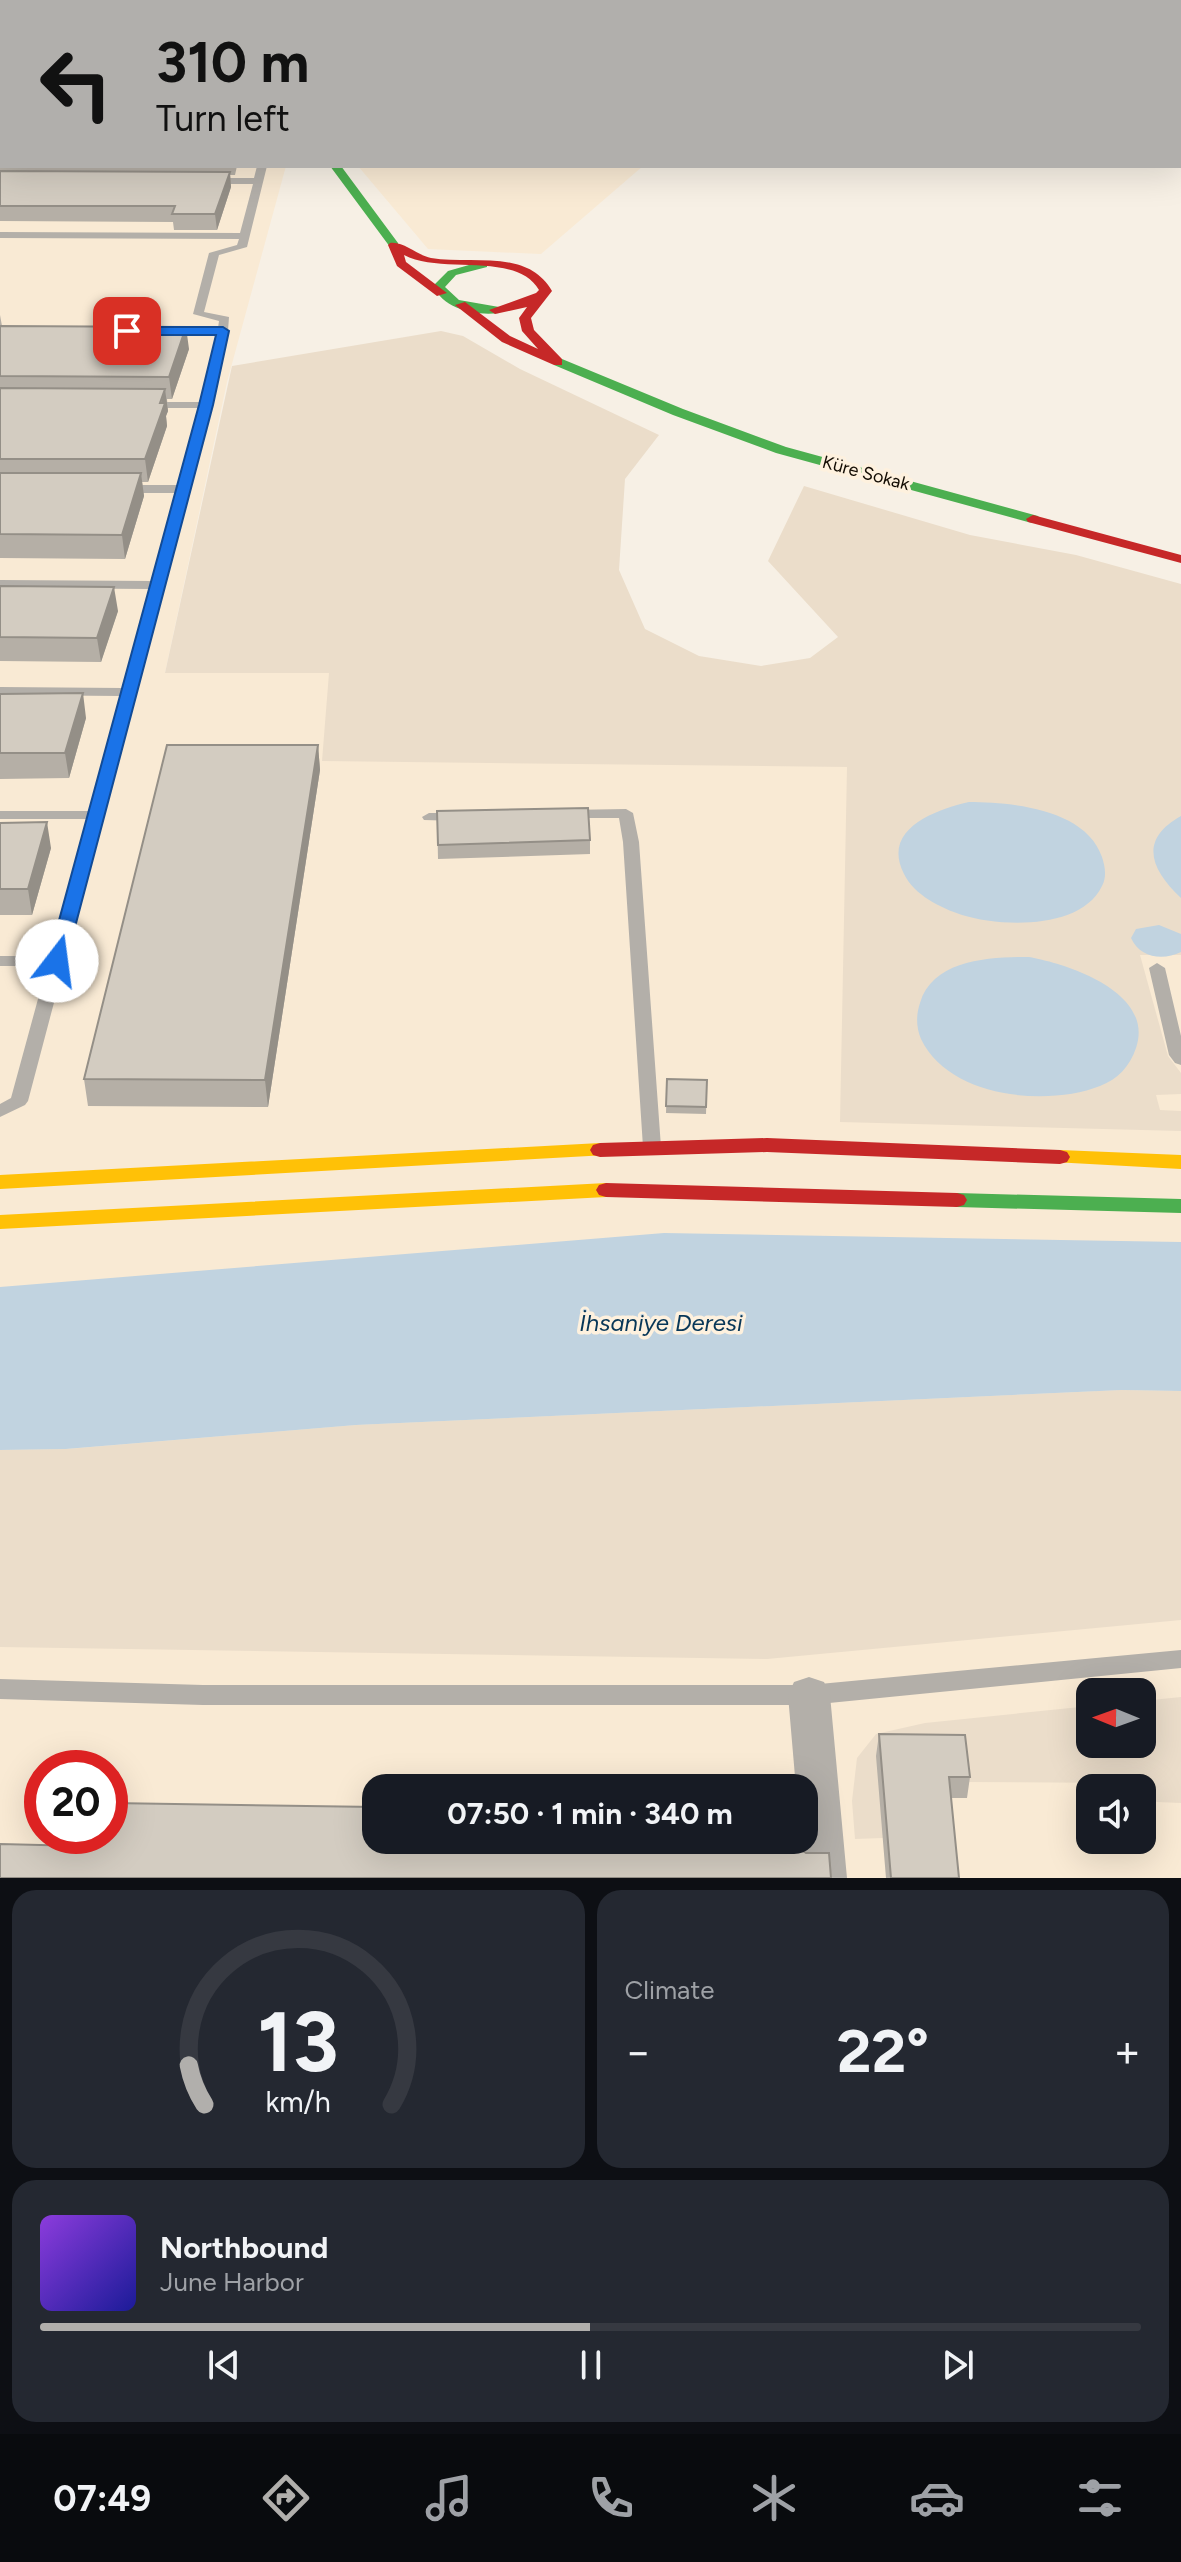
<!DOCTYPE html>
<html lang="en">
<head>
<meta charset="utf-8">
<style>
	:root { --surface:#171b24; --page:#242831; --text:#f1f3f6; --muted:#9ea1a6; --line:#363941; --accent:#b1afac }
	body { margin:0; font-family:Figtree,sans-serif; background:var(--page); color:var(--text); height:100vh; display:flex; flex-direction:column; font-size:30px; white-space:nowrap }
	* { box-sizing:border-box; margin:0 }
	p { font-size:26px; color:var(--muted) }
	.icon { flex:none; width:44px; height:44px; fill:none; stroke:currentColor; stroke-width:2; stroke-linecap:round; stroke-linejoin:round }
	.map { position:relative; height:1878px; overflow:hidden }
	.drawer { display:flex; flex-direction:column; gap:12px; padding:12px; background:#0d0f14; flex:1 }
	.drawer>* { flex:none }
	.top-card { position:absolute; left:0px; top:0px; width:1182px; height:168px; box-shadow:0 8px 32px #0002; background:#b1afac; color:#111; overflow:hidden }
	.needle { width:52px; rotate:271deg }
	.fabs { position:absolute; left:1076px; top:1678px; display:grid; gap:16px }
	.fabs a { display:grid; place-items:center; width:80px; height:80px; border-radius:16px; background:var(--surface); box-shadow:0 8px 32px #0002; font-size:40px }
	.speed { position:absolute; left:24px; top:1750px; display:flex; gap:16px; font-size:40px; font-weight:700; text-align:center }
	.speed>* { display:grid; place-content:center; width:104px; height:104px; border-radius:50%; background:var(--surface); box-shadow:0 8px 32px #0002; line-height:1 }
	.speed .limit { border:12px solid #d22; background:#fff; color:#111 }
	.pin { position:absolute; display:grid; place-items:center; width:68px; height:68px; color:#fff; margin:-34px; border-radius:16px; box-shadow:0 4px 12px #0006 }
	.me { position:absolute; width:88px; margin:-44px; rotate:15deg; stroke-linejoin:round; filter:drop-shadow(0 0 6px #0008) }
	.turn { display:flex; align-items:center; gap:28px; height:168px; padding:0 24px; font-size:36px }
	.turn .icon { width:104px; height:104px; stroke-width:2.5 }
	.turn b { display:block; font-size:56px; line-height:68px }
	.big { font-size:60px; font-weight:700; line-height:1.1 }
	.drawer .card { flex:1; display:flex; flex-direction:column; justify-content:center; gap:12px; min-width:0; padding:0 28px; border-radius:24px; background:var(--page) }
	.drawer .dial { align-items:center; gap:0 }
	.dial svg { height:208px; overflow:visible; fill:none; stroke:var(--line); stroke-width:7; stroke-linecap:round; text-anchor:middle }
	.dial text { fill:var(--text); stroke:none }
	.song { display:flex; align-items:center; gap:24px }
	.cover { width:96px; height:96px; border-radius:12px; background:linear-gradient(135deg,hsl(270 70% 55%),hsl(240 70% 35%)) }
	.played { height:8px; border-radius:4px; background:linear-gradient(90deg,var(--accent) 50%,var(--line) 50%) }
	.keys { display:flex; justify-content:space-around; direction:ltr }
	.heat { display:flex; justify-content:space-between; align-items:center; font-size:44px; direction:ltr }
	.drawer .tiles { flex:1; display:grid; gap:12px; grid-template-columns:1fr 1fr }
	.card:last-child { grid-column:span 2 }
	.trip { position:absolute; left:362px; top:1774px; width:456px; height:80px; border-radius:24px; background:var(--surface); box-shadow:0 8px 32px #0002; font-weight:700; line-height:80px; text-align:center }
	.tabs { display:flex; height:128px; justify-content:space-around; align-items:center; background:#090b0e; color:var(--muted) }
	.tabs .icon { width:56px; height:56px }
	.tabs .selected { color:var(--accent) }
	.tabs b { font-size:36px; color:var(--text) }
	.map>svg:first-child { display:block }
</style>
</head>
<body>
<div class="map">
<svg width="1181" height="1878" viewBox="0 0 1181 1878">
	<rect width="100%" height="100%" fill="#f7f0e5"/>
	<path fill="#f9ead4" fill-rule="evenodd" d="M0,0H829L2,2V166H286L227,382L165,673H329L848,767L1181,781V1878H0ZM1090,1692H1142V1744H1090ZM42,1768H110V1836H42ZM376,1788H804V1840H376ZM1090,1788H1142V1840H1090Z
		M358,166H643L541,254L428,249Z"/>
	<path fill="#ebddca" d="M441,331L463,336L520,369L659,435L625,479L619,570L645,629L699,656L761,666L810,658L838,637L768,561L804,486L970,535L1076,555L1181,584V955H1140L1168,1056L1181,1073V1094L1156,1095L1160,1110L1181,1111V1131L840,1122L847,767L322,761L329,673H165L232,366Z
		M1122,1390L1181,1391V1620L767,1659L0,1647V1450L67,1449L356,1425Z
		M1181,1697V1803L1157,1802L1142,1792V1788L1129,1783L965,1782L883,1838L855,1839L852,1801L857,1758L876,1734L925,1723L1090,1706V1744H1142V1701Z"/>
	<path fill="#c1d3e0" d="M969,802C1011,802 1086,809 1102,857C1105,866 1107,877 1102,886C1081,930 1001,927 962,915C941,908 914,895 904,874C881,829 935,810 969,802Z
		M1181,816V898C1151,870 1138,840 1181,816Z
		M1159,925L1181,934V952C1163,961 1140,958 1131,938L1136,929Z
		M1029,957C1068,964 1155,992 1136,1048C1130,1066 1118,1079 1100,1086C1047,1107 949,1098 921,1039C916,1027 916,1015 920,1003C933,959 991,957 1029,957Z
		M664,1233L1181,1242V1391L1122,1390L356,1425L66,1449L0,1450V1287Z"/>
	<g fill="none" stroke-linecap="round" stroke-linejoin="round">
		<path fill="#b3afa9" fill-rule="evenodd" d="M0,73H2V79H0Z
			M2,98V107L0,108V99Z
			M257,166H267L247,247L219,255L204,312L229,317L228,331L212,405L28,1101L25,1105L0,1117V1104L11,1098L47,966H0V956H50L87,819H0V811H90L121,696L0,695V687L123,688L150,589L0,588V580L152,581L176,493H122L116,489L122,485H178L199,408H146L140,405L146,402H201L216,334H166L161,331L166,328H218L219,321L193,314L209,253L237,245L239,239L0,238V232L240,233L253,184H210L205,181L210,178H254Z
			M626,809L633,813L639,842L661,1147L658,1151H646L643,1147L623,842L619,818H567L560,814L567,810Z
			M429,813H459L466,817L459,821L424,820L422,817Z
			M1157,963L1165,968L1181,1036V1065L1175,1063L1169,1055L1149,968Z
			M1181,1650V1668L809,1705H203L0,1699V1679L203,1685H809Z"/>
		<path fill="#b3afa9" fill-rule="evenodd" d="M809,1677L824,1682L830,1695L847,1878H803L800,1840H804V1788H796L788,1695L794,1682Z"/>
		<path fill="#4caf50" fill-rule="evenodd" d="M330,166H341L398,243V247H390Z
			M483,261L487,263V267L456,275L445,287L459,300L499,307V313C475,316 444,309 433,286L448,271Z
			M554,359H562L683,409L786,447L1038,516L1040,519L1033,523L1028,522L776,453L673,415L554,365Z
			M957,1193L1181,1199V1213L957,1207L950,1205L947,1200L950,1195Z"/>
		<path fill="#ffc107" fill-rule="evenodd" d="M253,0H263L252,2Z
			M600,1143L607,1145L610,1150L607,1155L0,1189V1175Z
			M1060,1150L1181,1155V1169L1053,1162L1050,1157L1053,1152Z
			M606,1183L613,1185L616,1190L613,1195L606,1197L0,1229V1215Z"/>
		<path fill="#c62828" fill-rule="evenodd" d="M390,243C404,241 416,255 431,258C472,265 527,248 552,291L531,318L534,330L562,359V365H554L502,342L455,305L465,302L510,336L538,349L522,331L519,318L527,307L495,314L489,310L536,293L539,290C517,251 442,275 404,255L406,262L447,293L437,296L397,266L388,245Z
			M1033,515L1181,555V563L1028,522L1026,519Z
			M767,1138L1060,1150L1067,1152L1070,1157L1067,1162L1060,1164L767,1152L600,1157L593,1155L590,1150L593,1145L600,1143Z
			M606,1183L957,1193L964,1195L967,1200L964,1205L957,1207L606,1197L599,1195L596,1190L599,1185Z"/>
	</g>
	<path fill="#b5afa6" d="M0,0H199V2H2V72L0,71Z
		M2,147V166H237L235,175H230L231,187L217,230H174L173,222L0,221V151Z
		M0,315L2,326L189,349L172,399H167L168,411L166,416L167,426L148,482H142L144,496L125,559L0,558Z
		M0,586L118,611L101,662L0,661Z
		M0,694L86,718L69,778L0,779Z
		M318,745L320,770L268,1107L88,1106L84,1079Z
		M437,811L590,840V854L438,859Z
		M0,823L51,848L32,915H0Z
		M667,1079L707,1080L706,1114L666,1113Z
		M879,1734L970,1777L967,1798H951L959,1878H886L876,1756Z"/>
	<path fill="#948f87" d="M230,172L231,187L217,230L215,214Z
		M186,327L189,349L172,399L169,377Z
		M165,389L168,411L166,416L167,426L148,482L145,459Z
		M141,473L144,496L125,559L122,535Z
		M114,587L118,611L101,662L97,638Z
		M83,693L86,718L69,778L65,753Z
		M318,745L320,770L268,1107L265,1080Z
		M47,822L51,848L32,915L28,889Z"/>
	<path fill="#d3ccc1" stroke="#948f87" stroke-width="2" d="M0,0H193L192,2H2V11H0Z
		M0,22H2V58L0,57Z
		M0,171L230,172L215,214H172L175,206H0Z
		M0,326L186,327L169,377L0,376Z
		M0,388L165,389L160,403H165L145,459H0Z
		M0,473H141L122,535L0,534Z
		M0,586L114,587L97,638L0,637Z
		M83,693L65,753H0V694Z
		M167,745H318L265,1080L84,1079Z
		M588,808L590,840L438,845L437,811Z
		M47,822L28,889H0V823Z
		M667,1079L707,1080L706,1107L666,1106Z
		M879,1734L965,1735L970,1777H949L959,1878H891Z
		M110,1803L376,1807V1840H802L803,1851L806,1853H829L831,1878H0V1844L81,1846L83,1836H110Z"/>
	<path fill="#1a73e8" stroke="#114b97" stroke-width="2" d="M223,327L229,331L213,405L66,961L63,965H50L48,961L199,405L216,335H127L121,331L127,327Z"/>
	<g text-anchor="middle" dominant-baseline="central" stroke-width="7" stroke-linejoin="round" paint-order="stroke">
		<g font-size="18" fill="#120b02" stroke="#fef1de">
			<text transform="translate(866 473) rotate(15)">Küre Sokak</text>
		</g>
		<g font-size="24" font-style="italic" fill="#083758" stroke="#fef1de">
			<text x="661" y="1322">İhsaniye Deresi</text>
		</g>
	</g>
</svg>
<div class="fabs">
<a><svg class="needle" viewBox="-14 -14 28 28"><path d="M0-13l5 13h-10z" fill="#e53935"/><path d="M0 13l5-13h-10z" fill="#9ea1a6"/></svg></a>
<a><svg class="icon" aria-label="sound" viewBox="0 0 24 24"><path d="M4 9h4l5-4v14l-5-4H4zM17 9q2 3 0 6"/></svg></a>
</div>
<div class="speed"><div class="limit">20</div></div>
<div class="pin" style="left:127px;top:331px;background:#d93025"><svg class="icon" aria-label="arrive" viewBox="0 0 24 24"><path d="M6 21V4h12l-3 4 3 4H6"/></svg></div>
<svg class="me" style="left:57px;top:961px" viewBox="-20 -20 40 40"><circle r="19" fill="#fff"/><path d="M0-13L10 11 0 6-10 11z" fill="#1a73e8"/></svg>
<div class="trip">07:50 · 1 min · 340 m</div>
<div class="top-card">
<div class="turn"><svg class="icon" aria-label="left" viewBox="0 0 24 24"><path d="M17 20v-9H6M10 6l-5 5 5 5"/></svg><div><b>310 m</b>Turn left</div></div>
</div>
</div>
<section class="drawer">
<div class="tiles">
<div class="card dial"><svg viewBox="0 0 100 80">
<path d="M14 69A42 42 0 1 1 86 69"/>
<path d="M14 69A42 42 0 0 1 8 54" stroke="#b1afac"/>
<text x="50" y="56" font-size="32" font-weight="700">13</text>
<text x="50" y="72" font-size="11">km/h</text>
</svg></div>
<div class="card"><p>Climate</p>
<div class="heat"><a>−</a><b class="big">22°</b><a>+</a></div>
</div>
<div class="card">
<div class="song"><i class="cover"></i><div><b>Northbound</b><p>June Harbor</p></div></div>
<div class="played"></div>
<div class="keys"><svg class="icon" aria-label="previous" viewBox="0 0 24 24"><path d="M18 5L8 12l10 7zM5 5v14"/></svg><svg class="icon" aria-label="pause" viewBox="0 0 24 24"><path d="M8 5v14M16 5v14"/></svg><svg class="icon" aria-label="next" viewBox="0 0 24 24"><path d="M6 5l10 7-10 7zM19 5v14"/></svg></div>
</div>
</div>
</section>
<nav class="tabs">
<b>07:49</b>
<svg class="icon selected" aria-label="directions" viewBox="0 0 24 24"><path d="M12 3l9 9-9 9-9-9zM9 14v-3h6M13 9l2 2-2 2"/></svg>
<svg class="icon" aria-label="music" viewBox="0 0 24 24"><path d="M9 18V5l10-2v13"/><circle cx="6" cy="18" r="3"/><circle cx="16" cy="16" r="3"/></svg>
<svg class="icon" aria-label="phone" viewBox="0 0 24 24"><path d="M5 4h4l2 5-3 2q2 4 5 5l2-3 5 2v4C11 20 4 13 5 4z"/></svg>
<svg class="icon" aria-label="climate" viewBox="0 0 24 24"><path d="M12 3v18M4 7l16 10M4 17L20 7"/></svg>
<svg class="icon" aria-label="car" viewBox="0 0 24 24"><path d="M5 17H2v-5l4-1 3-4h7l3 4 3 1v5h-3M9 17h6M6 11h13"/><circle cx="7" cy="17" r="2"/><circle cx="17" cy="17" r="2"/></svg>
<svg class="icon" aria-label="filters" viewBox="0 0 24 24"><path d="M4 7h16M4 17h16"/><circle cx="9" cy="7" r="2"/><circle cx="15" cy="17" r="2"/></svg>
</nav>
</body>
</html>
